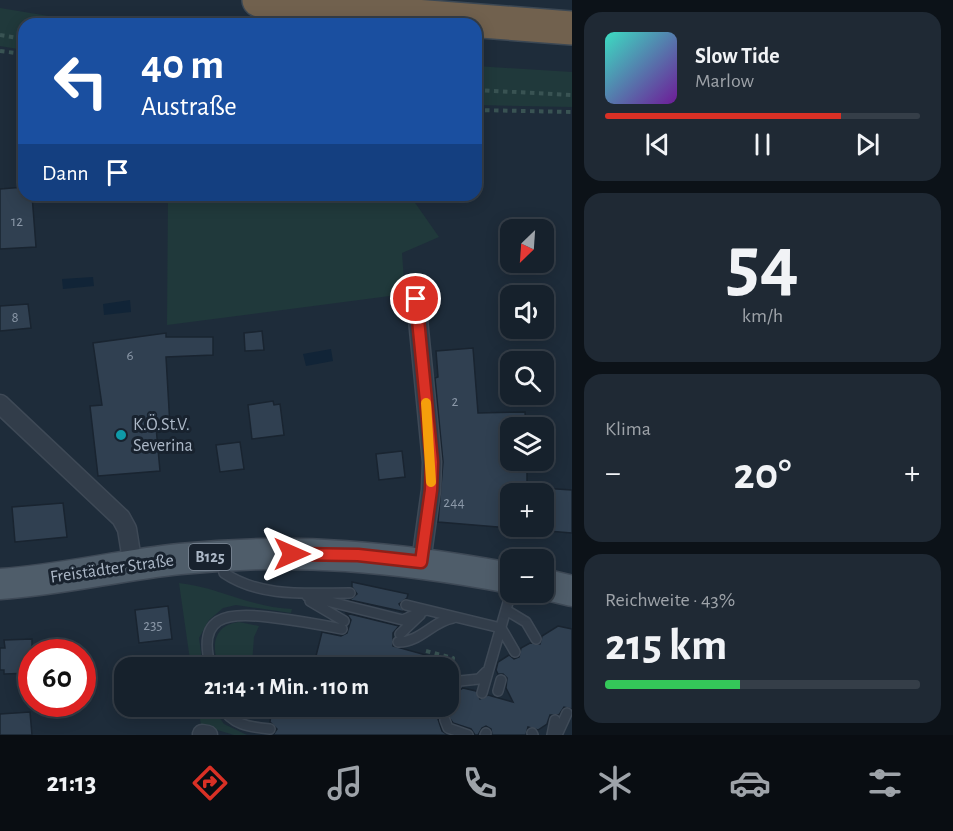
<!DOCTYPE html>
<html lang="de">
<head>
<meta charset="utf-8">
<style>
	:root { --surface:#16212c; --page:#1f2934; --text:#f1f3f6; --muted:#9ea3a9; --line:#353e48; --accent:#d93025 }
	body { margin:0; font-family:"Alegreya Sans",sans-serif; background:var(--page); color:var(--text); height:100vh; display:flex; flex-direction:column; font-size:22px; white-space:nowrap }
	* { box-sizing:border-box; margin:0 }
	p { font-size:20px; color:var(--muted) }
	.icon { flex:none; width:33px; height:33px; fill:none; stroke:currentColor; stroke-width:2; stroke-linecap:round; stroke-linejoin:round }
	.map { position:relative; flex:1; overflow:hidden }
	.details { display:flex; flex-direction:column; gap:12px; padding:12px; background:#0c1218; width:381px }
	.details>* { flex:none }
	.banner { position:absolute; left:18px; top:18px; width:464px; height:183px; border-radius:18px; box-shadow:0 3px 15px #0003,0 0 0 2px var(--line); background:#1a4fa0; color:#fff; overflow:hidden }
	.needle { width:39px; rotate:205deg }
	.controls { position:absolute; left:500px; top:219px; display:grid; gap:12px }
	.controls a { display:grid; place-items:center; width:54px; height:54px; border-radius:12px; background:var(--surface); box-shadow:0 3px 15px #0003,0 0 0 2px var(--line); font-size:30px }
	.speed { position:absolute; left:18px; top:639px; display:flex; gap:12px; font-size:30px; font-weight:700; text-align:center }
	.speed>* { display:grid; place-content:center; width:78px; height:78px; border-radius:50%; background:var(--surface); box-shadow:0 3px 15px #0003,0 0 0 2px var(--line); line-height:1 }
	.speed .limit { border:9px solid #d22; background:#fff; color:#111 }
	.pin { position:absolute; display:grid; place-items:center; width:51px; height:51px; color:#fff; margin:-26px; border:3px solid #fff; border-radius:50%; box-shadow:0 2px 6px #0007 }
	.me { position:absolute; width:66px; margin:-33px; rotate:90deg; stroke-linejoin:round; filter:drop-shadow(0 0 4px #0008) }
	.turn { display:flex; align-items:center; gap:21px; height:126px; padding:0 24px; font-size:27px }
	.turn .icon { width:78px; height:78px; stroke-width:2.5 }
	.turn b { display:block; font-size:42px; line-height:51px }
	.then { display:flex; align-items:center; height:57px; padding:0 24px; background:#0003; gap:12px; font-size:22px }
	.big { font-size:45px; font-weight:700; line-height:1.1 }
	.details .widget { flex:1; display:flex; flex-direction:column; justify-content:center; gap:9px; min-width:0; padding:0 21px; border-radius:18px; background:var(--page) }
	.details .dial { align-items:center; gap:0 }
	.dial b { font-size:78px; line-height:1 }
	.song { display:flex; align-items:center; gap:18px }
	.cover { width:72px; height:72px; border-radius:9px; background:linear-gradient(135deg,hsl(170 70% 55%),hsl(280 70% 35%)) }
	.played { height:6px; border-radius:3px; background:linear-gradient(90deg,var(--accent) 75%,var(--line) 75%) }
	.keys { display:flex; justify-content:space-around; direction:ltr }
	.heat { display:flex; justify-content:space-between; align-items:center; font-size:33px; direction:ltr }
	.charge { height:9px; border-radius:4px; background:linear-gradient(90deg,#34c759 43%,var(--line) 0) }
	.trip { position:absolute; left:114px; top:657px; width:345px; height:60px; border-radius:18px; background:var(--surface); box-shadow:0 3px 15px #0003,0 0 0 2px var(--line); font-weight:700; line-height:60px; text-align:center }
	.tabs { display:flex; height:96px; justify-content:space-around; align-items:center; background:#090d12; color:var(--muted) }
	.tabs .icon { width:42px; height:42px }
	.tabs .on { color:var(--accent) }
	.tabs b { font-size:27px; color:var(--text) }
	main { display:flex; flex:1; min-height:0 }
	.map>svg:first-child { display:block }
</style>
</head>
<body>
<main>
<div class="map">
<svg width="572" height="735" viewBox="0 0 572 735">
	<rect width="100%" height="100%" fill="#1e2c3a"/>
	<path fill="#20393b" d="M0,8L97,24H24V50L0,46Z
		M476,66L572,72V107L476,105Z
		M168,195H406L411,197L439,237L402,253L405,294L167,325Z
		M179,583C218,587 252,608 292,609L291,613L236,605L223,608L209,620L199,638L203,667H191Z
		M239,622L259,626L254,637L252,664L250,667H219C211,647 213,625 239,622Z
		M198,707H212L224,724L247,735H234L201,725Z"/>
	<path fill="#112437" d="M93,277L94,286L63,289L62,279Z
		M130,300L131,312L104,315L103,304Z
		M331,349L333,361L306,366L303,354Z"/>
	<path fill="#304051" stroke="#192430" stroke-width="1.5" fill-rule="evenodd" d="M24,187V195H32L36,247L0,249V189Z
		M28,304L31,328L0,331V306Z
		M262,331L264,350L245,351L244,333Z
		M166,333V337H213V355L166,357L170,426L156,427L160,471L98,476L90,406L102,405L93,343Z
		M473,348L478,413L525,412L526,428H510V460H527V487L572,490V533L438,522L443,462L435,378L438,377L436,351ZM510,494H543V526H510Z
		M273,401L274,405L280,404L284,435L252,439L248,405Z
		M240,442L244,469L220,472L216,445Z
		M402,451L405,477L379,480L376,454Z
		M63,503L67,537L15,542L12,507Z
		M352,582L408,594L407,598L399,604L405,612L350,600L357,594L352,587Z
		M168,606L172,639L139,643L135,610Z
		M346,613L399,626L393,633V646L444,660L443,668H313L322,632L341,636L347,633L351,620Z
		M558,626L572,629V709L564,707L559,715H550L547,724L538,730L528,727L526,735H492L491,729L486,726L482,728L478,735H475L471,729L453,723L446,713L438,719L442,731L448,735H273L277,729L270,722L272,707L306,711L307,706H448V691L457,692L463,688L476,691L480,699L488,695L513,702L506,688L507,678L503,674H498L496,670L498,662L509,655L514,659L519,657L521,648L530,643L540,644L542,636Z
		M32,639V673L4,674V670H0V648H5L4,640Z
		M30,712L32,735H0V714Z"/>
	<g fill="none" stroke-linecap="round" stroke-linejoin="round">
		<g stroke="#3e4956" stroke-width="12">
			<path id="service" d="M222,558L224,573C261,598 308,593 350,593
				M307,596L403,620L426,610
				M310,601L344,621
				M406,605L501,628L515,652
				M506,610L526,622L536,639
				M400,634L420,615
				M398,642C419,643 433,621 453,618
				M211,668C196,616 226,612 268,617C293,620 318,624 342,629
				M455,685L460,681L479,679L486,672
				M498,691L501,680
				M482,693L511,592
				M221,706C232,725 249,727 270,729
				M445,720L448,728L468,735
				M532,733L533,735
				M485,735L486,733
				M552,735L555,720
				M557,735L567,713"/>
		</g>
		<g stroke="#3e4956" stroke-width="21">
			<path id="minor" d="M416,299L432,462L431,490L421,562
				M0,404L121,518L127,529L133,566
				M202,734L208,735"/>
		</g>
		<g stroke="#3e4956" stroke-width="33">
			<path id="primary" d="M0,584C61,580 120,565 180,559C295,547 397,557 510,578
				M543,584L572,591"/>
		</g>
		<g stroke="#3c4854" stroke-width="36">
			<path id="motorway" d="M259,0L349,11L572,28"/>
		</g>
		<path stroke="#395353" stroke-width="4" stroke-dasharray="4.5 4.5" stroke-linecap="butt" d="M0,35L24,39
			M0,51L24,54
			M476,90L572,95
			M476,110L572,112
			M426,651L453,658L451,667"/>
		<use href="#service" stroke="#323d4a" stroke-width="9"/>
		<use href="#minor" stroke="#323d4a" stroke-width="18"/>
		<use href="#primary" stroke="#4f5d6a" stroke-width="30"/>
		<use href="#motorway" stroke="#71614e" stroke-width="33"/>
	</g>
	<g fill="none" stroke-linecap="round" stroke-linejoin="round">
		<g stroke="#8d1f18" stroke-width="15">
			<path id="route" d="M292,554L358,555L421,562L431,490L432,462L416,299"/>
		</g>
		<use href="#route" stroke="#d93025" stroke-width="10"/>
		<path stroke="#f59e0b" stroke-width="10" d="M426,403L431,482"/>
	</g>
	<circle fill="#0f9aa8" stroke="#18222e" stroke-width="2" cx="121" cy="435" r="6"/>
	<g text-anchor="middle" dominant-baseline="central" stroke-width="6" stroke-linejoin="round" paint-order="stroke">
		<g font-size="15" fill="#8b98a8">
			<text x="17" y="221">12</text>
			<text x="15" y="317">8</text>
			<text x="130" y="355">6</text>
			<text x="455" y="401">2</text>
			<text x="454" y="502">244</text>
			<text x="153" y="625">235</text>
		</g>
		<rect fill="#18222e" stroke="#808b99" stroke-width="1.5" x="189" y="544" width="42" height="26" rx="4.5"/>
		<g font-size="16" font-weight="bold" fill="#acb8c7">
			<text x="210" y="557">B125</text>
		</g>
		<g font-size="18" fill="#acb8c7" stroke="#18222e" text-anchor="start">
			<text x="133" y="425">K.Ö.St.V.<tspan x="133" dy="21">Severina</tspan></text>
		</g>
		<g font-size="18" fill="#acb8c7" stroke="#18222e">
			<text transform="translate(112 569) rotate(-8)">Freistädter Straße</text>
		</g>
	</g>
</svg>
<div class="controls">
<a><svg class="needle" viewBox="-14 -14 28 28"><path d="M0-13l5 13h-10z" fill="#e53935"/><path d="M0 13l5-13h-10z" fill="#9ea3a9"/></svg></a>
<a><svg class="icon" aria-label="sound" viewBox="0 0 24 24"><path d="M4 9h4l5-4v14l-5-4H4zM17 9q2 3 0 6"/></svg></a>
<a><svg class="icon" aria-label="search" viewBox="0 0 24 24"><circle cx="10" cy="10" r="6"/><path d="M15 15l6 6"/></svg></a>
<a><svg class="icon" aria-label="layers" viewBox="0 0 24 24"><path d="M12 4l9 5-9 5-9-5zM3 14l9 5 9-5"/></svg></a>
<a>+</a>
<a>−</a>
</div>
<div class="speed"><div class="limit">60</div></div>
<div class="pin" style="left:416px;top:299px;background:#d93025"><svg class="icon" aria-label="arrive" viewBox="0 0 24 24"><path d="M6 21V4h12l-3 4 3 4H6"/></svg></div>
<svg class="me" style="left:292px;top:554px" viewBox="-20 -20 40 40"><path d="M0-17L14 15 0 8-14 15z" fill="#d93025" stroke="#fff" stroke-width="4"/></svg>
<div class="trip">21:14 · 1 Min. · 110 m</div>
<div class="banner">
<div class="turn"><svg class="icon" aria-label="left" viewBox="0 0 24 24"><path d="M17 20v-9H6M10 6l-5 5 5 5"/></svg><div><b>40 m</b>Austraße</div></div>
<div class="then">Dann<svg class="icon" aria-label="arrive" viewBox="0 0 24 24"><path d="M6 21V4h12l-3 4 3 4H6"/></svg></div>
</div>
</div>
<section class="details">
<div class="widget">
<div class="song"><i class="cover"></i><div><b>Slow Tide</b><p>Marlow</p></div></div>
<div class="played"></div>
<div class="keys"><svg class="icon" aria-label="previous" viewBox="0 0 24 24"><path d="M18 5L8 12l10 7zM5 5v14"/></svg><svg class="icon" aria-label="pause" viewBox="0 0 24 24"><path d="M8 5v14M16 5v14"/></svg><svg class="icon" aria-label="next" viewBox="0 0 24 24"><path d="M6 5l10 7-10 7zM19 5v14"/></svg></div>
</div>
<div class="widget dial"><b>54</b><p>km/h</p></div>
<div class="widget"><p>Klima</p>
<div class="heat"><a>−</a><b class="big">20°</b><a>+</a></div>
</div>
<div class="widget"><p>Reichweite · 43%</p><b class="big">215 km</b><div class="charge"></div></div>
</section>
</main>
<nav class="tabs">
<b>21:13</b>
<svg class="icon on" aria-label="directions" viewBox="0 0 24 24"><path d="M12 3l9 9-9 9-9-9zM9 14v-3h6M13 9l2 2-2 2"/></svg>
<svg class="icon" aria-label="music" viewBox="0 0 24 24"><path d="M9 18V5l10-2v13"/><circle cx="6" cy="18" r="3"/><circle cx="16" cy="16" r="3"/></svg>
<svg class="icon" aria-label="phone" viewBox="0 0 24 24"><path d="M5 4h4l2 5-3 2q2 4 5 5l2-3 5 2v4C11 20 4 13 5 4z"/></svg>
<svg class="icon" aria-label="climate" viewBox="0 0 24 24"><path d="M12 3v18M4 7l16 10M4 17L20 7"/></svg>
<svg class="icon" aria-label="car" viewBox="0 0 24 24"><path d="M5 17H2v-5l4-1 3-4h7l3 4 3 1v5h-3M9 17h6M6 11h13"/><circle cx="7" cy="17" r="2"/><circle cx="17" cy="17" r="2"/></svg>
<svg class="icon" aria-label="filters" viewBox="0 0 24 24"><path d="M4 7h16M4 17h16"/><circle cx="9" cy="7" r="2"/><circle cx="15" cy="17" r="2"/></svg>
</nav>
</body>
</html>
